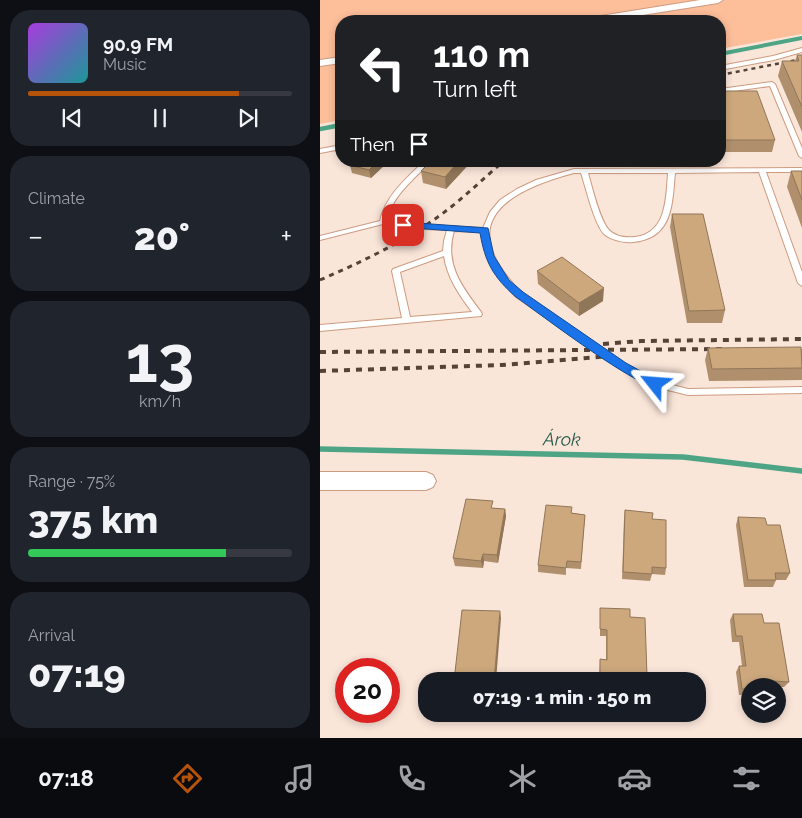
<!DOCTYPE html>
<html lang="en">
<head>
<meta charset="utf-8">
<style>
	:root { --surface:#171b24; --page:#20242c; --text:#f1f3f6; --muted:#9ea1a6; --line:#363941; --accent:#b45309 }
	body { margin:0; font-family:Raleway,sans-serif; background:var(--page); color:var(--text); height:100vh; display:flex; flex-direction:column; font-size:19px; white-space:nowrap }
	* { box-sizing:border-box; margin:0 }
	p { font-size:16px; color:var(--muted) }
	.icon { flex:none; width:28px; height:28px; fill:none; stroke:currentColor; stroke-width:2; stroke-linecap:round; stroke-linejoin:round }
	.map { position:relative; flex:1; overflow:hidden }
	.details { display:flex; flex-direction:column; gap:10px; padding:10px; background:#0d0f14; width:320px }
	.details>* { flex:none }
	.top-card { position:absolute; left:15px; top:15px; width:391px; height:152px; border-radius:20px; box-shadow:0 2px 8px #0003; background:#202124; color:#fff; overflow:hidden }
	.fabs { position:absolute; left:421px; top:678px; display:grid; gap:10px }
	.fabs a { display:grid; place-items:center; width:45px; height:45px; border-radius:50%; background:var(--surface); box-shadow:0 2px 8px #0003; font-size:25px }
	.speed { position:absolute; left:15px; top:658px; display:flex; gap:10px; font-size:25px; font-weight:700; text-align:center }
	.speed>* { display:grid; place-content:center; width:65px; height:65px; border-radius:50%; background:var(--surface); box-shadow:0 2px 8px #0003; line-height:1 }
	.speed .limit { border:8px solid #d22; background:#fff; color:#111 }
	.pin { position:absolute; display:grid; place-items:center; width:42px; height:42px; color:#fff; margin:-21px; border-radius:10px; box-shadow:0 2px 8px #0006 }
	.me { position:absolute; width:55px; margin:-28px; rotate:298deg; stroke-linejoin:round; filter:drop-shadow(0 0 4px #0008) }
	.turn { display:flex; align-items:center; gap:18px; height:105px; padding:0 15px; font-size:22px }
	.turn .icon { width:65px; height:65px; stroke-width:2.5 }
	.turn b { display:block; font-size:35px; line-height:42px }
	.then { display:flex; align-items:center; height:48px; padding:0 15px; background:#0003; gap:10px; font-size:19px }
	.big { font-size:38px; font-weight:800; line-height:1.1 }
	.details .tile { flex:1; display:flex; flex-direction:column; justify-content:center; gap:8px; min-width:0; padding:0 18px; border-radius:20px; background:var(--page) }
	.details .dial { align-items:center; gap:0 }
	.dial b { font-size:65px; line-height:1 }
	.song { display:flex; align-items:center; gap:15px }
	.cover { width:60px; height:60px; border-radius:8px; background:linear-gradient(135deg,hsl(280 70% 55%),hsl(180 70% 35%)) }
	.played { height:5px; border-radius:2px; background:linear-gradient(90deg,var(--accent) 80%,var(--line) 80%) }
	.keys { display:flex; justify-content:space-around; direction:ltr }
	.heat { display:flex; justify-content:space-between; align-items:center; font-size:28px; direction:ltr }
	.charge { height:8px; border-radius:4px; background:linear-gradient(90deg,#34c759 75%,var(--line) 0) }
	.trip { position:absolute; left:98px; top:672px; width:288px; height:50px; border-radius:20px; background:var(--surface); box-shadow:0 2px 8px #0003; font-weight:800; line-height:50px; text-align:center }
	.dock { display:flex; height:80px; justify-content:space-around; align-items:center; background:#090b0e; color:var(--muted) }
	.dock .icon { width:35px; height:35px }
	.dock .active { color:var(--accent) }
	.dock b { font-size:22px; color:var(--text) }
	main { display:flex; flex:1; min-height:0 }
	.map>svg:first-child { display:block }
</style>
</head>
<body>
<main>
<section class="details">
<div class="tile">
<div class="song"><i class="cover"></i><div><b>90.9 FM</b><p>Music</p></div></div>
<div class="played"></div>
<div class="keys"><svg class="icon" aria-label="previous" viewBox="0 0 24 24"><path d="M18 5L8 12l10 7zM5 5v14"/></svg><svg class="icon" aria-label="pause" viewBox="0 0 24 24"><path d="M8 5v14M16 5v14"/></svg><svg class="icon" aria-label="next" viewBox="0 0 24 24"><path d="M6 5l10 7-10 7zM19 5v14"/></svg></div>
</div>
<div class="tile"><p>Climate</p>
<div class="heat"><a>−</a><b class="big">20°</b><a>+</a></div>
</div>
<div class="tile dial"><b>13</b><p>km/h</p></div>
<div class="tile"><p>Range · 75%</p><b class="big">375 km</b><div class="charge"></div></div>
<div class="tile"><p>Arrival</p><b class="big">07:19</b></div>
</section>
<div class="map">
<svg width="482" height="738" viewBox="0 0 482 738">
	<rect width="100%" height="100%" fill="#fae5d9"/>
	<path fill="#fdbe9a" d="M0,0H482V34L400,49V21H21V120L0,124Z"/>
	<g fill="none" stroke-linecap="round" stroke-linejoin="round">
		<path stroke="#4da586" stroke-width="4" d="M400,54L482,38"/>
		<path stroke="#4da586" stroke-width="4.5" d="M0,129L21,125"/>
		<path stroke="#4da586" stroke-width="5.5" d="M0,449L363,457L482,471"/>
		<g stroke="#cd9b7f" stroke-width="2">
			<path id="service" d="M482,48V52L454,60L400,70V66L453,56Z
				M452,82L455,84L482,148V158L479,156L450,86L400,93V89Z
				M21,145V149L0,153V149Z
				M104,161H111C94,180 73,194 67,220L102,225L163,228L170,212L180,200L197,189L216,180L254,169L482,168V172H446L482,272V286L478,283L439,172L355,173C352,205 353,238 313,242C304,243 291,240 284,234C274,223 266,188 261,173H254C182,192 134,225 202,293L305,364L337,381L368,389L482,387V393L368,395L332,386L299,368L196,297C179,279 161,259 163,232L134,231C124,264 142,287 161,312L162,314L161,316L0,331V325L82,318L72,271L73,269L123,251L124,241L127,230L102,229L63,224L0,240V236L60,221C66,195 86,179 104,161ZM268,173H348C346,198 347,233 315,237C306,238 296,237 289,230C280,221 272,187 268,173ZM124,256C127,277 139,295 152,312L90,317L80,272Z"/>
		</g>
		<g stroke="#cd9b7f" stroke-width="2">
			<path id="minor" d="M380,0H403L398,3L285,21H263L268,18Z
				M21,57V63L0,66V60Z
				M0,472H106L113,475L116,481L113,487L106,490H0Z"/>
		</g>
		<use href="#service" fill="#fff" fill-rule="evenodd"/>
		<use href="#minor" fill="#fff" fill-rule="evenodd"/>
		<path stroke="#564338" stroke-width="2.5" stroke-dasharray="4 4" stroke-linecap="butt" d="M400,75L482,59"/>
		<path stroke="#564338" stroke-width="3" stroke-dasharray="5 5" stroke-linecap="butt" d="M0,280C46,260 92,238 131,207C150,192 166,176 184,161"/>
		<path stroke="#564338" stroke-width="4" stroke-dasharray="6 6" stroke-linecap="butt" d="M283,344L321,341L482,339
			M0,352L402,349
			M0,371L182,365L292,356"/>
	</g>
	<path fill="#b0906c" d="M477,55H482V132L458,76L462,61H475Z
		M400,91L455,140L452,152H400Z
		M33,161H69L51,178L32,173L30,165Z
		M111,161H152L126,189L103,183L101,171Z
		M471,171H482V228L467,187Z
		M352,214L405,310L402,323H367L350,227Z
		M217,271L283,301L259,316L218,284Z
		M388,348L482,349V380L389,381L385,360Z
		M174,508L185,509L186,516L178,563L164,561L163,568L135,566L133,558Z
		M305,510L332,519L346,568L345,575L332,574L330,581L302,579L304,518Z
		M252,513L265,515L261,569L246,568V575L218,572V565Z
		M418,517L447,525L470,573L466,580H456L453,587H424L416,525Z
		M280,608L310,617L327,676L325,681H279L280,659L286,660V636H280Z
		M413,614L444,623L469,682L464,687H458V686H430V695H419L416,672L419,666H422L419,642H412L410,620Z"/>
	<path fill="#907658" d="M58,161H69L51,178L49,170Z
		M139,161H152L126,189L125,177Z
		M284,288L283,301L259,316V303Z
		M185,509L186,516L178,563L177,555Z
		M163,554L164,561L163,568L161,561Z
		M180,611L181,618L176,681H174Z"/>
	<path fill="#cda87d" stroke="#907658" d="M477,55H482V107L462,61H479Z
		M400,91H437L455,140H400Z
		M33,161H58L49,170L30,165Z
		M111,161H139L125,177L101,171Z
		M471,171H482V200Z
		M352,214H383L405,310L369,311Z
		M242,257L284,288L259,303L217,271Z
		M481,347L482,368L392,369L388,348Z
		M146,499L173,501L171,508L185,509L177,555L163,554L161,561L133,558Z
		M226,505L252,507L251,513L265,515L261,562L247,561L246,568L218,565Z
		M305,510L333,513L332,519L346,520V568L332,567V574L303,572Z
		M418,517L445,518L447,525H460L470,573H455L456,580H428Z
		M280,608L310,609V617L325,618L327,676L312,675V681H280V659L287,660V630L280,629Z
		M142,610L180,611L174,681H134Z
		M413,614H442L444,623H459L469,682L453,681L454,686H430V689H422L419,666H426L422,636H416Z"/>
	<path fill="#1a73e8" stroke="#114b97" d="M83,222L168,228L174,256L189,280L203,292L306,363L339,381L340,384L339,387C322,392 216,311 196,297C173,277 165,262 160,233L80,227L78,225Z"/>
	<g text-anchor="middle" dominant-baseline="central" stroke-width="4" stroke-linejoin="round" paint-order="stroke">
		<g font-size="18" font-style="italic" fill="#245a4a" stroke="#fae5d9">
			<text transform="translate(242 439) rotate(1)">Árok</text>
		</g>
	</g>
</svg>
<div class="fabs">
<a><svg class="icon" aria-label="layers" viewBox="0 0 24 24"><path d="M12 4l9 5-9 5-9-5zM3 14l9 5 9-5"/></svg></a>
</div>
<div class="speed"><div class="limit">20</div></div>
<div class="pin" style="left:83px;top:225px;background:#d93025"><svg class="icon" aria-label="arrive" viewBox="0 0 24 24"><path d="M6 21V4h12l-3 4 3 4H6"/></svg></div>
<svg class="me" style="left:335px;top:384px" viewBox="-20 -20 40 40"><path d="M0-17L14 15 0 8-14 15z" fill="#1a73e8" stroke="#fff" stroke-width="4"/></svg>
<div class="trip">07:19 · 1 min · 150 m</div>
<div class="top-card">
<div class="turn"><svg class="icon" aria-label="left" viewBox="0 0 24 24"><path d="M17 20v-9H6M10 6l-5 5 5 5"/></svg><div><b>110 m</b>Turn left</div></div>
<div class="then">Then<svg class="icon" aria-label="arrive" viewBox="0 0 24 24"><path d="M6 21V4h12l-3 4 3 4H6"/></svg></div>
</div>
</div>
</main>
<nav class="dock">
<b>07:18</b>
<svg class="icon active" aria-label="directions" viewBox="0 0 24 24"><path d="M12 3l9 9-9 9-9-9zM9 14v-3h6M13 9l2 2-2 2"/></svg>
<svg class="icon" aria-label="music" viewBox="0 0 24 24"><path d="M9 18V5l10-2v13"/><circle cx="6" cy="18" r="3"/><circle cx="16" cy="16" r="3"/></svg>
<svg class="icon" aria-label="phone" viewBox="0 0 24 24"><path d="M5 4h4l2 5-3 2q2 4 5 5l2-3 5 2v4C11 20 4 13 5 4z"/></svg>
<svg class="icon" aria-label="climate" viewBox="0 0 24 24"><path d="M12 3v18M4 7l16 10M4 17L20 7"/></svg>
<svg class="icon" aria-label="car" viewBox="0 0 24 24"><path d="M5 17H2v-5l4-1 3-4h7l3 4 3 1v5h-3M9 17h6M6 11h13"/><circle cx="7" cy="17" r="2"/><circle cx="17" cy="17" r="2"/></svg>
<svg class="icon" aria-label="filters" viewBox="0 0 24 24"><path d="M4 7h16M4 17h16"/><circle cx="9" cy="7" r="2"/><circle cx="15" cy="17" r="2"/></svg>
</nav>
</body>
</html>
